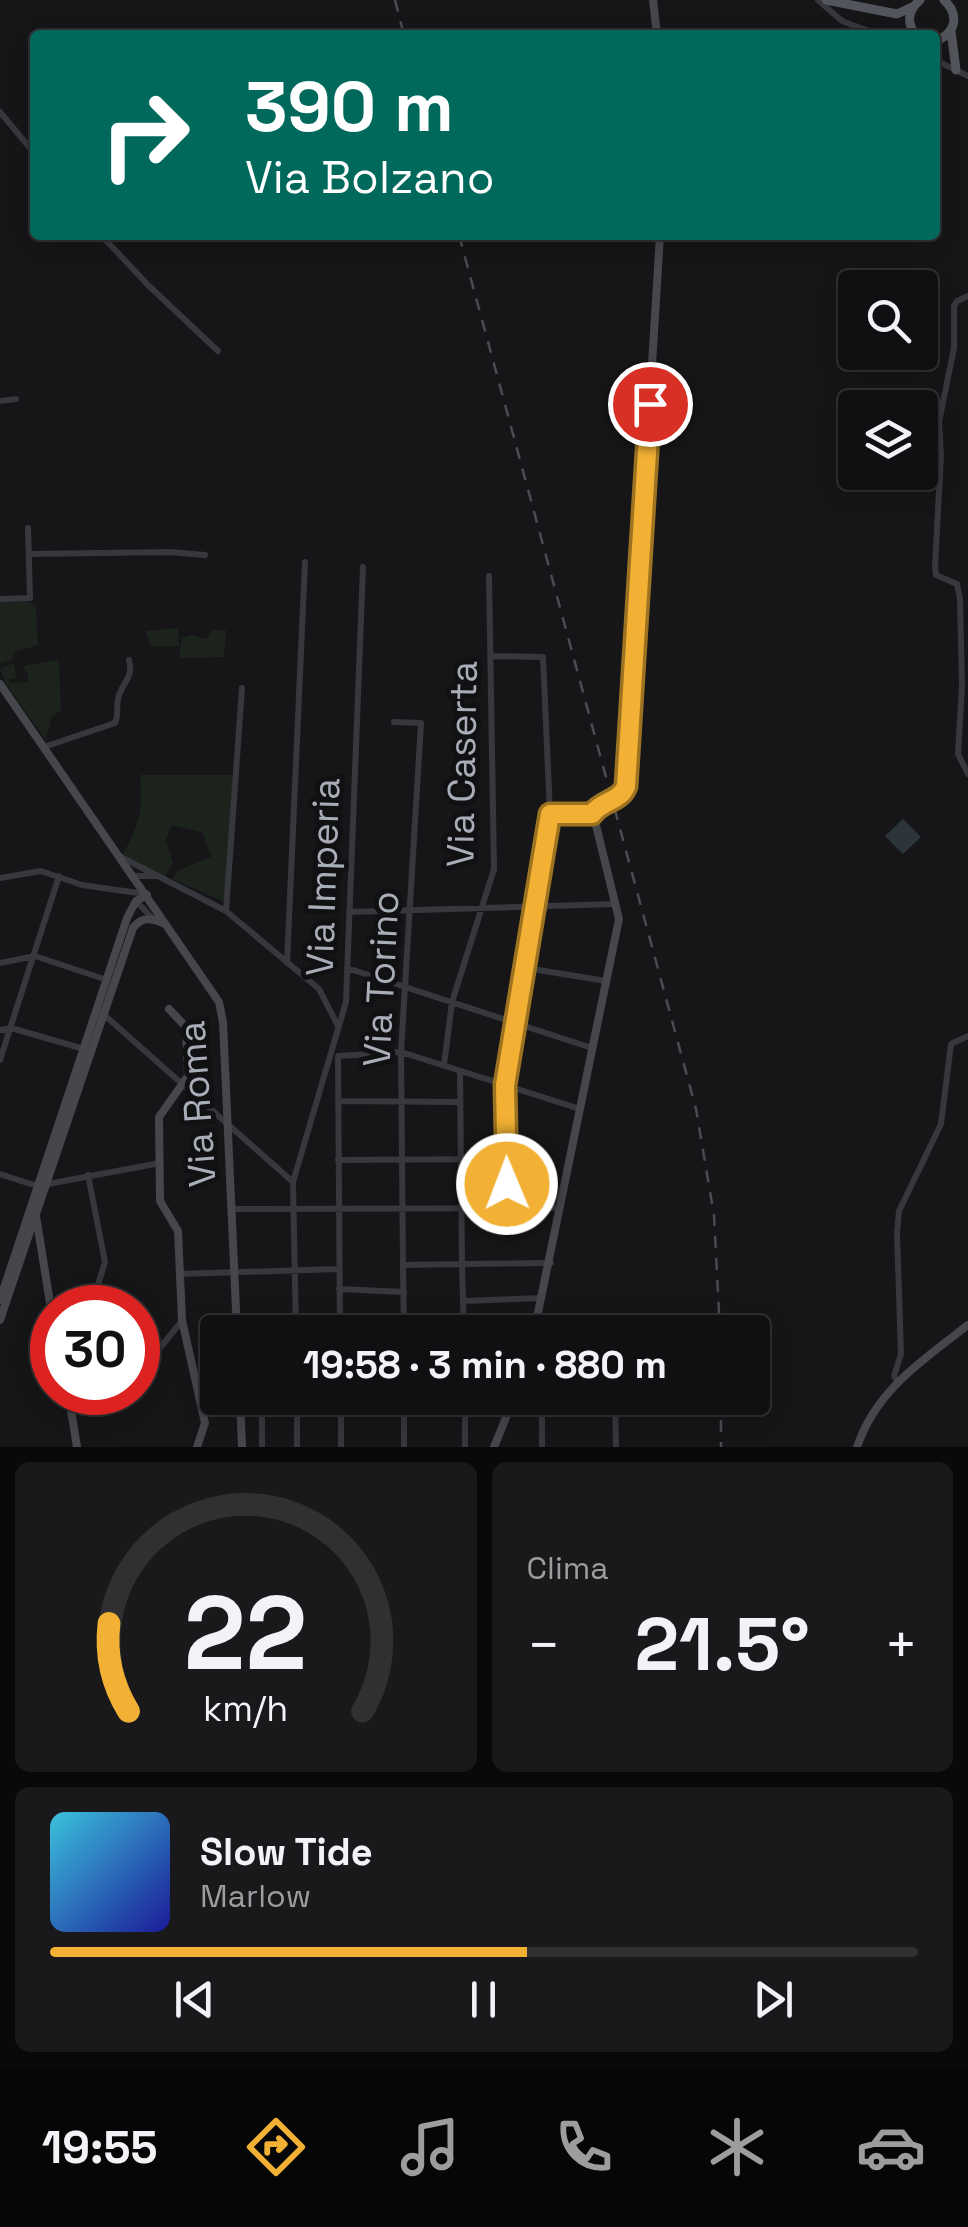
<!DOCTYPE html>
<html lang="it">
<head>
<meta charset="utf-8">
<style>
	:root { --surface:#101012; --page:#19191b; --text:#f1f3f6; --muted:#9c9d9f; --line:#303032; --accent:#f2b134 }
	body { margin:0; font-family:"Space Grotesk",sans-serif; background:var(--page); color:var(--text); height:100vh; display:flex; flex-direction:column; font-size:38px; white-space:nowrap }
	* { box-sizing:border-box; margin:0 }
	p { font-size:32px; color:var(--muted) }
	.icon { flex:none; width:55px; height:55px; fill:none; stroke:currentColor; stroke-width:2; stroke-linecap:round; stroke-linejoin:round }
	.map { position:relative; height:1447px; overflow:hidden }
	.panel { display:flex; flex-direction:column; gap:15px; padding:15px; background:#09090a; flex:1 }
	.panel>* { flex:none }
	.banner { position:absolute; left:30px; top:30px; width:910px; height:210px; border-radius:10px; box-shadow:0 5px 25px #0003,0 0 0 2px var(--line); background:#00695c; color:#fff; overflow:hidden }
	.buttons { position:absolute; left:838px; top:270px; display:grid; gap:20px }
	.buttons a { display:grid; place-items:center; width:100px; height:100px; border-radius:10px; background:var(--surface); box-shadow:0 5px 25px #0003,0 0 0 2px var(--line); font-size:50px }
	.speed { position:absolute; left:30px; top:1285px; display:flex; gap:20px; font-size:50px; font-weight:700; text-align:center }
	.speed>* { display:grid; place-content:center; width:130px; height:130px; border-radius:50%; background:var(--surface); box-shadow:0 5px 25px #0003,0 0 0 2px var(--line); line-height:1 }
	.speed .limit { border:15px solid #d22; background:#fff; color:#111 }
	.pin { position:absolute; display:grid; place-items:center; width:85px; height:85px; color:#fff; margin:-42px; border:5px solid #fff; border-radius:50%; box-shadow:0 2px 10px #0007 }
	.me { position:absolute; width:110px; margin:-55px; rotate:359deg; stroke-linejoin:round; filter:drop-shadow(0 0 8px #0008) }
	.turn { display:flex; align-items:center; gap:35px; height:210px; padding:0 50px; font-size:45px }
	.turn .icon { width:130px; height:130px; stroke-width:2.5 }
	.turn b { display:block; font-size:70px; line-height:85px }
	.big { font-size:75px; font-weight:700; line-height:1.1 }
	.panel .card { flex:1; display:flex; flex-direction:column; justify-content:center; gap:15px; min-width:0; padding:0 35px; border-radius:15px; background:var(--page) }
	.panel .dial { align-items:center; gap:0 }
	.dial svg { height:260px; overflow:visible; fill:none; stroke:var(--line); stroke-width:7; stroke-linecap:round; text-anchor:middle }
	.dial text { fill:var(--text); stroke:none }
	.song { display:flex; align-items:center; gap:30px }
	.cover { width:120px; height:120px; border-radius:15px; background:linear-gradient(135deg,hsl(190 70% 55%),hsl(240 70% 35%)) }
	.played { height:10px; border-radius:5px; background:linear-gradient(90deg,var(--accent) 55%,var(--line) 55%) }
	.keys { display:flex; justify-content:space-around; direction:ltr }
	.heat { display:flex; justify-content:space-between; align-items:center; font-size:55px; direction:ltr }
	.panel .tiles { flex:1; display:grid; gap:15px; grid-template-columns:1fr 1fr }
	.card:last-child { grid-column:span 2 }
	.trip { position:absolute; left:200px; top:1315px; width:570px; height:100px; border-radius:10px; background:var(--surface); box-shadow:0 5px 25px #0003,0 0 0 2px var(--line); font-weight:700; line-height:100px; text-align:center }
	.menu { display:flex; height:160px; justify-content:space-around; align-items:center; background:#060607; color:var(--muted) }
	.menu .icon { width:70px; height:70px }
	.menu .active { color:var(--accent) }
	.menu b { font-size:45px; color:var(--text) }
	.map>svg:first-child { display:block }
</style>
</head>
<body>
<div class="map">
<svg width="968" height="1447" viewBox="0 0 968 1447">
	<rect width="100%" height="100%" fill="#161618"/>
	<path fill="#1c231d" d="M26,601L36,606L38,645L14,652L12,660L0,663V602Z
		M178,628L179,646H150L146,631Z
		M212,630H226L224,657L179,658L182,638L191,635L206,639Z
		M59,660L61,710L52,717L46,740L6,684L0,669L14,663L16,678L10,679L9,683L28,682V674L22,666Z
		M140,775H235L225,902L172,879L179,870L211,857L203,833L172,825L166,840L173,863L165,877L123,854C140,823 143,810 140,775Z"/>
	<path fill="#2c353c" d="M903,819L921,837L903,854L885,836Z"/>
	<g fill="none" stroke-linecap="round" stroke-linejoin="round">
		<path stroke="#37383d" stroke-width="6" d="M818,0L842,21L879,35
			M935,60L968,76
			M0,112L35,154
			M101,235L148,285L218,351
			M968,296L957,301L954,306V348L939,422L941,455L935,567L936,575L957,584L960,599L962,686L958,754L968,774
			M0,401L16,399
			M29,554L170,552L205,555
			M0,599L30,598L28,528
			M492,656L543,657L550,814L505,1085L507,1207
			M394,722L421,723L401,1052L403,1265
			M44,747L115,723C119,714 116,709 118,699C121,683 134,679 129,660
			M550,814L593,813
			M121,857L226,911L319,989L338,1026
			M134,876H157
			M0,878L41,871L82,885L145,894
			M136,901L154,920
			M226,911L242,688
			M349,912L615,904
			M0,963L35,956L107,980
			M287,963L305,562
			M347,968L592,1048
			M526,968L606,981
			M102,1013L293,1182L296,1332
			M0,1030L11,1028L84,1049
			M0,1060L59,876
			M444,1065L452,1002L494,869L489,576
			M460,1071L462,1264L551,1263
			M338,1101L459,1102
			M338,1160L507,1159
			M0,1174L37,1186L160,1163
			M88,1175L105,1262L96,1291L97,1308
			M293,1182L346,1002L363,567
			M231,1209L559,1208
			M180,1274L338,1269
			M339,1289L404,1292
			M463,1301L542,1298
			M50,1304L96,1291
			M340,1332L338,1056L401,1052L580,1109
			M404,1332L403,1265L462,1264L464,1332
			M138,1358L159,1349L181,1322
			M897,1381L894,1376L901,1354L897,1233L899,1211L941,1124L951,1044L968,1036
			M262,1398L404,1400
			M465,1398V1447
			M615,1398L616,1447
			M297,1399V1447
			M69,1400L115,1396L114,1392
			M423,1400H615
			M404,1411V1447
			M262,1447V1398
			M341,1447V1399
			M542,1447V1400"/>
		<path stroke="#45474d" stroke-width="8" d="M653,0L657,35
			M0,684L219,1002L223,1022L237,1332
			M169,1009L186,1027L188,1076L159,1117L160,1201L178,1231L182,1320L205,1423L197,1447
			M36,1216L52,1315
			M0,1300L127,918L136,901L147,895
			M0,1320L133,928C142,916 152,918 165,924
			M534,1332L619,919L593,813C602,800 619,802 626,786L660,235
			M68,1392L77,1447
			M240,1398L242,1447
			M494,1447L514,1398
			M857,1447C876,1390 923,1360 968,1325"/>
		<path stroke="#53555c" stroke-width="9" d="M826,0L897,14L912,7
			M951,31L956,70
			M916,35C906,23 908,10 920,0
			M935,41C956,34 960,15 944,0"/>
		<path stroke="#4a4c52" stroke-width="2.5" stroke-dasharray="12 10" stroke-linecap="butt" d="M395,0L404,35
			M459,235L696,1109L714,1215L720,1332
			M721,1398V1447"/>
	</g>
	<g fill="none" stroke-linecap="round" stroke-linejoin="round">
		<g stroke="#9d7322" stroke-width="25">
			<path id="route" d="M507,1184L505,1085L550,814H592C602,800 620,802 626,786L650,404"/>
		</g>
		<use href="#route" stroke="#f2b134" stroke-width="18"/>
	</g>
	<g text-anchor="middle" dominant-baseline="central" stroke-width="10" stroke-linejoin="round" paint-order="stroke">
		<g font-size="38" fill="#a8adb8" stroke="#111113">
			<text transform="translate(462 764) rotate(-89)">Via Caserta</text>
			<text transform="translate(323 877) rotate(-88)">Via Imperia</text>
			<text transform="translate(381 979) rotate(-87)">Via Torino</text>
			<text transform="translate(197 1104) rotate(-94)">Via Roma</text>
		</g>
	</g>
</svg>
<div class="buttons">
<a><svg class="icon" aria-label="search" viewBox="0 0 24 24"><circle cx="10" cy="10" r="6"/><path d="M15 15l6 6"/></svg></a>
<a><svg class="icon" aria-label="layers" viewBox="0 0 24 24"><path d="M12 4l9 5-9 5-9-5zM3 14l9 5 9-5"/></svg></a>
</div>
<div class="speed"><div class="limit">30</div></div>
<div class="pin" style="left:650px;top:404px;background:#d93025"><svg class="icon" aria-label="arrive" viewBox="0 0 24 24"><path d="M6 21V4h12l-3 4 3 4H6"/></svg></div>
<svg class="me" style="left:507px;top:1184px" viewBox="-20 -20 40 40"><circle r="17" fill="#f2b134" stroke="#fff" stroke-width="3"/><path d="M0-11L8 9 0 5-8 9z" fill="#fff"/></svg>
<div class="trip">19:58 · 3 min · 880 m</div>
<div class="banner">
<div class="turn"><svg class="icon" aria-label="right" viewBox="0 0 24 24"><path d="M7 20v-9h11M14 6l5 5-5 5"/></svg><div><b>390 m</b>Via Bolzano</div></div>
</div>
</div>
<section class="panel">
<div class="tiles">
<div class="card dial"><svg viewBox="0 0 100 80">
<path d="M14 69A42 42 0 1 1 86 69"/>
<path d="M14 69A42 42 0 0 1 8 42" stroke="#f2b134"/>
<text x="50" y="56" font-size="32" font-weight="700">22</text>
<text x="50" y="72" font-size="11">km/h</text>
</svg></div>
<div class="card"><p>Clima</p>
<div class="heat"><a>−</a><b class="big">21.5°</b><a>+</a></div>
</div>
<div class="card">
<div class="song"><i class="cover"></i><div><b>Slow Tide</b><p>Marlow</p></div></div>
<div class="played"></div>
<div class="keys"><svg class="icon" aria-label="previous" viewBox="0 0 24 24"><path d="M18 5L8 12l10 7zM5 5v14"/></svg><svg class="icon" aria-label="pause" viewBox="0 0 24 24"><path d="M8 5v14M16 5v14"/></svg><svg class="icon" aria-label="next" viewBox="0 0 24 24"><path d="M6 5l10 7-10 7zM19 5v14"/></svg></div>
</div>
</div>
</section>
<nav class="menu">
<b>19:55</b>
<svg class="icon active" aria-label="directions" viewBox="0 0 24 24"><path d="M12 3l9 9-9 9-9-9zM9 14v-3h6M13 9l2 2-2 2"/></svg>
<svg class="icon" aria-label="music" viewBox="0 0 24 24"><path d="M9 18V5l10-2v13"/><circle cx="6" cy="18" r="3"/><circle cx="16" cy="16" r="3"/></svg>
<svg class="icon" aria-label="phone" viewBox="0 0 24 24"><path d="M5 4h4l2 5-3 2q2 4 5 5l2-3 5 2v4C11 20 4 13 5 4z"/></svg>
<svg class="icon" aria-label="climate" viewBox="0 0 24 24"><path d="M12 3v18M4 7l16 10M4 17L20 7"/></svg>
<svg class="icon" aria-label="car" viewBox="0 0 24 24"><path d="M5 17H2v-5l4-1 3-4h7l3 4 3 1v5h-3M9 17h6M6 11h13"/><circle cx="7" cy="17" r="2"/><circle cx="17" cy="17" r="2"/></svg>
</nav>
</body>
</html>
